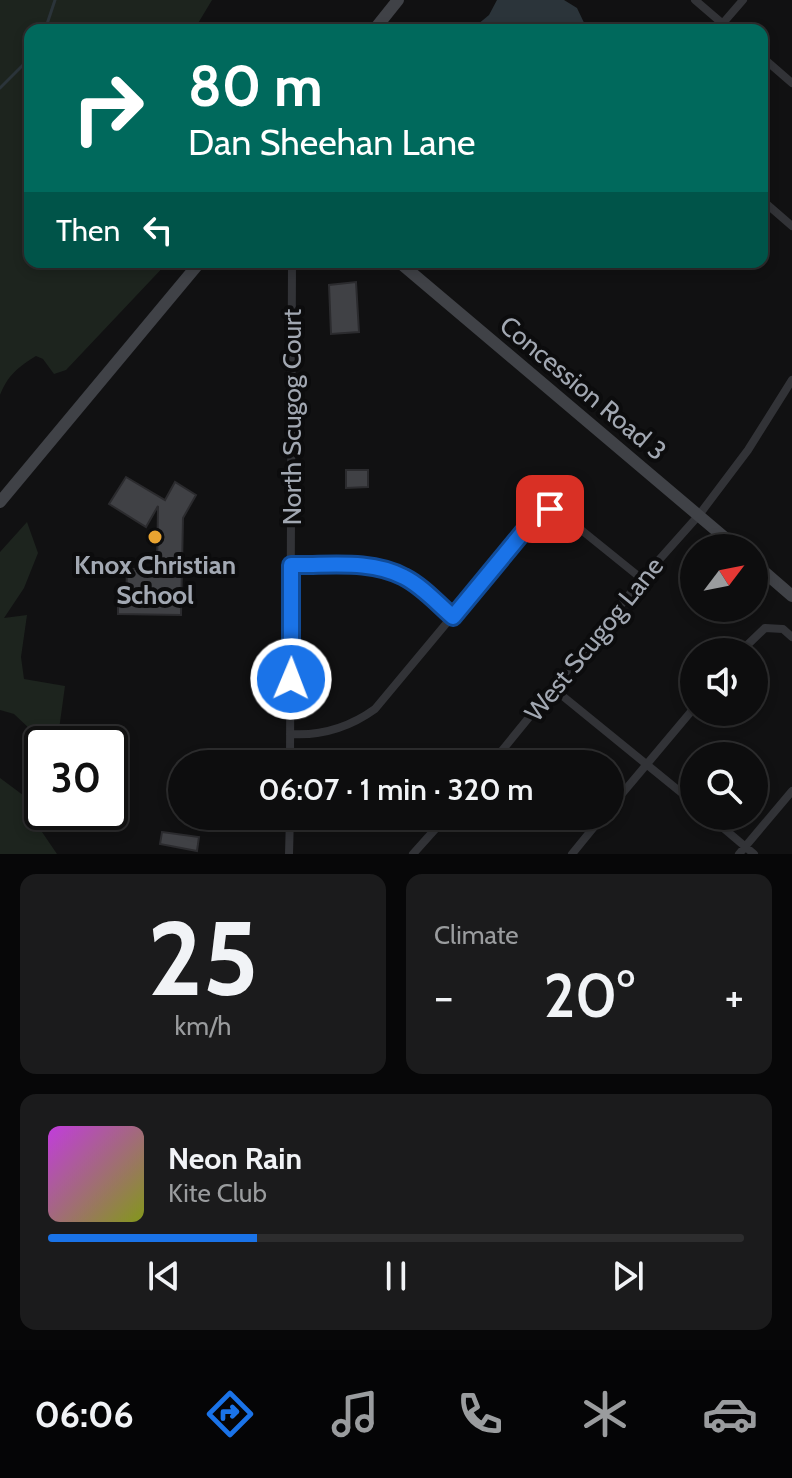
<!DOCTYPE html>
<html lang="en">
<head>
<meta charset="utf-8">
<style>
	:root { --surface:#0d0d0e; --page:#1b1b1c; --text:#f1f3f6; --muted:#9a9c9e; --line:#2d2d2e; --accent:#1a73e8 }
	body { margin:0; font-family:Cabin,sans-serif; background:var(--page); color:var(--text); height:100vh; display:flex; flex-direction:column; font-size:30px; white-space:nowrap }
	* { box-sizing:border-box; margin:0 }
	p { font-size:26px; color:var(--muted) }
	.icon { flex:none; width:44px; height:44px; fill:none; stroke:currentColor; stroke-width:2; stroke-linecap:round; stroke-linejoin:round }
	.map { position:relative; height:854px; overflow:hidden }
	.drawer { display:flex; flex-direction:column; gap:20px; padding:20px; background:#070708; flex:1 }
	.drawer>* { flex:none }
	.banner { position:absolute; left:24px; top:24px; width:744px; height:244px; border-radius:16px; box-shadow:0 4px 12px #0003,0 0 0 2px var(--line); background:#00695c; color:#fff; overflow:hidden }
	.needle { width:52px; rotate:58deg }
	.buttons { position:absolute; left:680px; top:534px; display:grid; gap:16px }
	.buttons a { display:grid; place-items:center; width:88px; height:88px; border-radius:50%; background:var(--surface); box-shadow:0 4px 12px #0003,0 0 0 2px var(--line); font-size:40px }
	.speed { position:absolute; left:24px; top:726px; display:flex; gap:16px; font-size:40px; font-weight:700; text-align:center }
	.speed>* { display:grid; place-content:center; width:104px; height:104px; border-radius:50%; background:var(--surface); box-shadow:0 4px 12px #0003,0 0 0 2px var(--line); line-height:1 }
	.speed .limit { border:4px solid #111; border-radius:12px; background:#fff; color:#111 }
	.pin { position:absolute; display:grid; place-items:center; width:68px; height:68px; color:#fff; margin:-34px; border-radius:16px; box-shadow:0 4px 12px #0006 }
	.me { position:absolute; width:88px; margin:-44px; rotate:1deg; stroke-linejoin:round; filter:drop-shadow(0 0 6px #0008) }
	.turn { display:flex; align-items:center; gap:28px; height:168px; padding:0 32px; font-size:36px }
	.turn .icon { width:104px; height:104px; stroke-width:2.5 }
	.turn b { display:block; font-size:56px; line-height:68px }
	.then { display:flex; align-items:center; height:76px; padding:0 32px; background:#0003; gap:16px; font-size:30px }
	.big { font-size:60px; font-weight:600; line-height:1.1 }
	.drawer .card { flex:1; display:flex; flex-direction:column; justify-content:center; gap:12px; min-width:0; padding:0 28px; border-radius:16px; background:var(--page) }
	.drawer .dial { align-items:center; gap:0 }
	.dial b { font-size:104px; line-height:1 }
	.song { display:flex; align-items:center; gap:24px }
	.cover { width:96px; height:96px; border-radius:12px; background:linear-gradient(135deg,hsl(290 70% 55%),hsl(70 70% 35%)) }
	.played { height:8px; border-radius:4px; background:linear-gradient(90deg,var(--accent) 30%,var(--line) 30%) }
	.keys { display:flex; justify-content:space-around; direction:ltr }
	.heat { display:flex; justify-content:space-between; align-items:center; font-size:44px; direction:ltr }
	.drawer .tiles { flex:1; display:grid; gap:20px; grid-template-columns:1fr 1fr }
	.card:last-child { grid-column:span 2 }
	.trip { position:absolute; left:168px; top:750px; width:456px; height:80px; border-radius:40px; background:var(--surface); box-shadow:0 4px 12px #0003,0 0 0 2px var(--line); font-weight:600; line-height:80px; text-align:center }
	.menu { display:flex; height:128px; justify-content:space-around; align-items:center; background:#050506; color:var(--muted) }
	.menu .icon { width:56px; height:56px }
	.menu .current { color:var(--accent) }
	.menu b { font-size:36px; color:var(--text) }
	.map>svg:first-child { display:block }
</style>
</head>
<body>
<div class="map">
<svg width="792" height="854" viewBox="0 0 792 854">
	<rect width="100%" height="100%" fill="#111112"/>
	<path fill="#1d241e" d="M0,0H212L194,30H30V262H168L66,370L54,374L43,359L36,356C18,367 8,375 0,395Z
		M27,522L38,553L24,588L4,618L27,615L21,657L24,679L65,686L57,744H46L14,714L0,710V552Z
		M0,778L31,801L29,809L41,819L42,832L57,854H0Z"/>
	<path fill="#2b343a" d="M497,0H564L577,8L587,29L471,30L489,15Z"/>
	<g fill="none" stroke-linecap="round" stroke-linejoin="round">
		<path stroke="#2b343a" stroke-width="3" d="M45,30L55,0
			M0,88L30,58"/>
	</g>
	<path fill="#404145" stroke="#2b2b2e" stroke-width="2" d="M356,282L359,332L331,334L329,285Z
		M346,470H368V487L346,488Z
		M126,477L165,500L175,482L196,495L183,518L181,615L118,614V601L126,602L127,569H157L158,506L146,527L109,504Z
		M162,832L199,837L197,851L160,844Z"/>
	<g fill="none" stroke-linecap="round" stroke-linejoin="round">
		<path stroke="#323337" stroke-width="8" d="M695,0L730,30
			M717,30L743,0
			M762,57L792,83
			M762,200L792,226
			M291,565C328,566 370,559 404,577C422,586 437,603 453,617
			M740,652L765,628L783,629L792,637
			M554,689L694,803
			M290,734C321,736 350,727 375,709L530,523L544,510L557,511L564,516L642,579
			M290,764L292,262
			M491,764L642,579L699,515L748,450L792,380
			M610,808L694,708
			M709,816L754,854
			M289,854L290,816
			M413,854L447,816
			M572,854L603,816
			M739,854L792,791"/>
		<path stroke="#404247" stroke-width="12" d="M374,30L398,0
			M399,262L737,548
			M0,502L200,262
			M754,563L792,596"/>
	</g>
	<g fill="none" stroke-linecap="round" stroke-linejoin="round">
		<g stroke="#114b97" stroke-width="20">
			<path id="route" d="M291,679V565C328,566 370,559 404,577C422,586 437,603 453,617L538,514L550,509"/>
		</g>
		<use href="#route" stroke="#1a73e8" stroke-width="14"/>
	</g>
	<circle fill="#e9a431" stroke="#0c0c0d" stroke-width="3" cx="155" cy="537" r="8"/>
	<g text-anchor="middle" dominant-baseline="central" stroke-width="8" stroke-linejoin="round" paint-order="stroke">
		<g font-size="26" fill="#a2a8b2" stroke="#0c0c0d">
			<text transform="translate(583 388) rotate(40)">Concession Road 3</text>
			<text transform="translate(292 417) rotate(-90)">North Scugog Court</text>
			<text transform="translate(594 639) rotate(-51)">West Scugog Lane</text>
		</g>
		<g font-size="26" font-weight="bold" fill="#a2a8b2" stroke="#0c0c0d">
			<text x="155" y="565">Knox Christian<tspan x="155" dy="30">School</tspan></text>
		</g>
	</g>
</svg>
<div class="buttons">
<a><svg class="needle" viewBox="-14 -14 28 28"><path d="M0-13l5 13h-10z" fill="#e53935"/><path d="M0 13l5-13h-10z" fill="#9a9c9e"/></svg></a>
<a><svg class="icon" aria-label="sound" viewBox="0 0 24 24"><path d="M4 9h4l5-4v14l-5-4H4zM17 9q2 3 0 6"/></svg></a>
<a><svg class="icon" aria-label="search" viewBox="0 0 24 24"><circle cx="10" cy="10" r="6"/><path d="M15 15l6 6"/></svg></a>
</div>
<div class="speed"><div class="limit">30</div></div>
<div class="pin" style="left:550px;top:509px;background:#d93025"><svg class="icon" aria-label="arrive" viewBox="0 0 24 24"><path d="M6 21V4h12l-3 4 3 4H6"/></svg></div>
<svg class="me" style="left:291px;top:679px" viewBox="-20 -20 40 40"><circle r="17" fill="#1a73e8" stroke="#fff" stroke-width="3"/><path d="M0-11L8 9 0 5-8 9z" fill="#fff"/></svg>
<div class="trip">06:07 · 1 min · 320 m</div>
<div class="banner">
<div class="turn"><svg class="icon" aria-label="right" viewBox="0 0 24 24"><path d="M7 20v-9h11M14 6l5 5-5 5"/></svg><div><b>80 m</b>Dan Sheehan Lane</div></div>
<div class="then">Then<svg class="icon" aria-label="left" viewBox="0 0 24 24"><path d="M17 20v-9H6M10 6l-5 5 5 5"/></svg></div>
</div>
</div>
<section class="drawer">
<div class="tiles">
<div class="card dial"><b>25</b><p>km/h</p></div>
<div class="card"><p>Climate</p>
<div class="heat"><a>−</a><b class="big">20°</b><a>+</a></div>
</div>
<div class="card">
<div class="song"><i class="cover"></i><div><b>Neon Rain</b><p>Kite Club</p></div></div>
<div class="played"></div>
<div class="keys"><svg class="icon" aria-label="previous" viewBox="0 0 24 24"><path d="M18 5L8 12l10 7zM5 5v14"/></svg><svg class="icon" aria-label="pause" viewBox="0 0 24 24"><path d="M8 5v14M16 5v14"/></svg><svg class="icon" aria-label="next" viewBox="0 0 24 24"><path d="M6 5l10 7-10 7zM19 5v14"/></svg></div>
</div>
</div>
</section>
<nav class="menu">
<b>06:06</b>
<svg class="icon current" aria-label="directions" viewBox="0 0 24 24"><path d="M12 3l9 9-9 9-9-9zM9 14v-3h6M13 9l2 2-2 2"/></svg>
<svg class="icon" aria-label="music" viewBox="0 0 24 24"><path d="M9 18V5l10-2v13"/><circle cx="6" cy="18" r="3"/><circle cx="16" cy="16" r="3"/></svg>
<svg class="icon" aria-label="phone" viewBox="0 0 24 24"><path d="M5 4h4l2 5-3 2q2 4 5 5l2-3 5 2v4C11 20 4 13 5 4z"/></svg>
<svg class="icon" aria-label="climate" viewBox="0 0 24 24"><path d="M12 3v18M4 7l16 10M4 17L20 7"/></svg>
<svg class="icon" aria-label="car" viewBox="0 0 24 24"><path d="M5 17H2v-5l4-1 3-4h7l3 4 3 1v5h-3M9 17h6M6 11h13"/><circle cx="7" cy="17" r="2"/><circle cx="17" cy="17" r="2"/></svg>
</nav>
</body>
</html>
